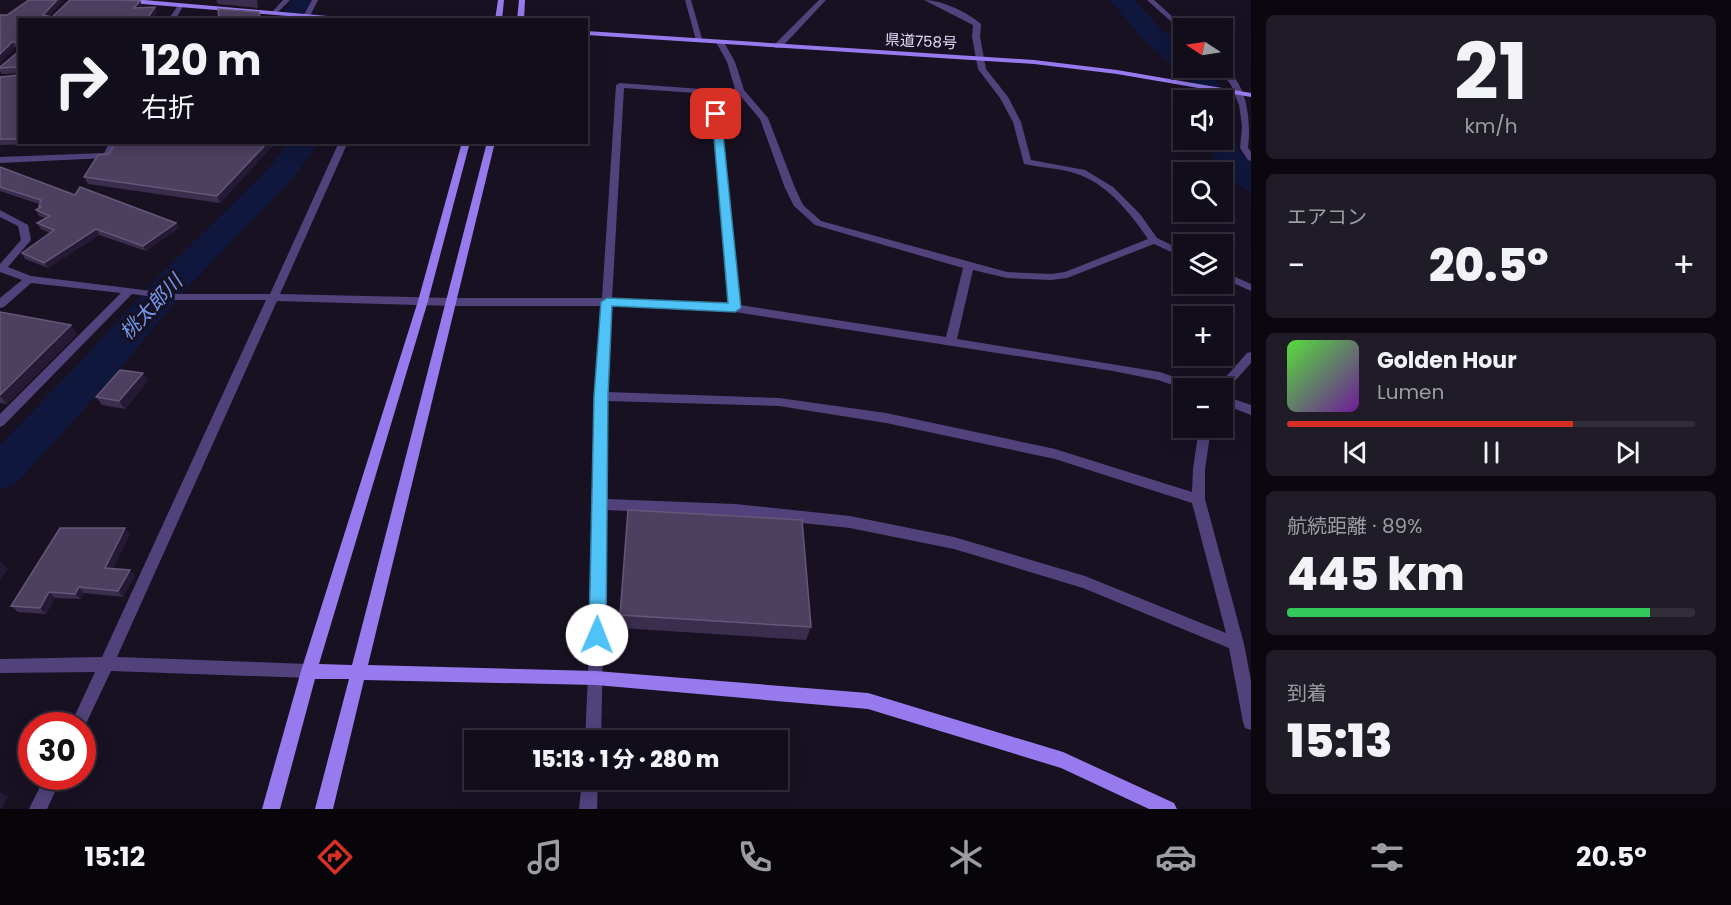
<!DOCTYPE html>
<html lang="ja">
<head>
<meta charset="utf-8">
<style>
	:root { --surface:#120d1a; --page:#1f1b27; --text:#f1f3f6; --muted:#9c9ca2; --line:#312d39; --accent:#d93025 }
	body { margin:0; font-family:Poppins,"Noto Sans JP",sans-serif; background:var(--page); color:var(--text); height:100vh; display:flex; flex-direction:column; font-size:22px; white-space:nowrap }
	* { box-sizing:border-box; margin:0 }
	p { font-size:20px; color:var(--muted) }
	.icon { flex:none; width:33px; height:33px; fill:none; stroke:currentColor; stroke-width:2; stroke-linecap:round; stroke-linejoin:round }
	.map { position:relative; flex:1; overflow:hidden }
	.sheet { display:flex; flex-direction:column; gap:15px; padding:15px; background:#0a070e; width:480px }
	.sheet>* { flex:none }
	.top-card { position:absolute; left:18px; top:18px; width:570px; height:126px; border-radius:0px; box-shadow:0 3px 15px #0003,0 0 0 2px var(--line); background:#120d1a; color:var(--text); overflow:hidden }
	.needle { width:39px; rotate:282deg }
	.controls { position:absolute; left:1173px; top:18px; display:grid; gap:12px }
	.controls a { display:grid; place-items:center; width:60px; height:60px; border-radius:0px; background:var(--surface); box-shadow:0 3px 15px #0003,0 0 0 2px var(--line); font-size:30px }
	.speed { position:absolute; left:18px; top:712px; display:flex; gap:12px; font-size:30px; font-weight:700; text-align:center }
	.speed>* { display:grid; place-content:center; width:78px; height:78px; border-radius:50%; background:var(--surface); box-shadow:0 3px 15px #0003,0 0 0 2px var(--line); line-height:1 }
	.speed .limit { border:9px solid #d22; background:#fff; color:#111 }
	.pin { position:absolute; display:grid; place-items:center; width:51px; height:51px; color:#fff; margin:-26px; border-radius:12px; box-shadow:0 3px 9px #0006 }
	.me { position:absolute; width:66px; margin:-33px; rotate:1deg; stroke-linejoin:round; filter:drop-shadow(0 0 4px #0008) }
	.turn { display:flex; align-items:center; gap:21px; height:126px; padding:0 24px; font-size:27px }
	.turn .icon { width:78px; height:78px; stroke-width:2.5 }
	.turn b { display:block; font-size:42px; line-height:51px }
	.big { font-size:45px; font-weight:800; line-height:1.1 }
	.sheet .card { flex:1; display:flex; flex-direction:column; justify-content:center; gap:9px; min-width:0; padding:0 21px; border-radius:9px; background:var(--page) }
	.sheet .dial { align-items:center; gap:0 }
	.dial b { font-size:78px; line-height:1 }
	.song { display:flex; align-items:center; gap:18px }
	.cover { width:72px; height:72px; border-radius:9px; background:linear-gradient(135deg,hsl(110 70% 55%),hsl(280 70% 35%)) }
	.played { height:6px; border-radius:3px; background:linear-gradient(90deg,var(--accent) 70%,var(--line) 70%) }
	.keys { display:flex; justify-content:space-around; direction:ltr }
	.heat { display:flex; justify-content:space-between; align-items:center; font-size:33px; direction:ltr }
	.charge { height:9px; border-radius:4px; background:linear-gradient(90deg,#34c759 89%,var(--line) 0) }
	.trip { position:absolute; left:464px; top:730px; width:324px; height:60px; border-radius:0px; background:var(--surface); box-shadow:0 3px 15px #0003,0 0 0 2px var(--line); font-weight:800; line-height:60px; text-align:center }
	.tabs { display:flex; height:96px; justify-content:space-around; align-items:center; background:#07050a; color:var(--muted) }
	.tabs .icon { width:42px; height:42px }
	.tabs .current { color:var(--accent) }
	.tabs b { font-size:27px; color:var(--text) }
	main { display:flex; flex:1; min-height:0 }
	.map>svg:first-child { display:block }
</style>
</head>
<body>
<main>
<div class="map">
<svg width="1251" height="809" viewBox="0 0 1251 809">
	<rect width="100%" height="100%" fill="#181122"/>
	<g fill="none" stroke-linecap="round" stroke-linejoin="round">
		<path fill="#10173c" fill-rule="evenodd" d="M292,0H314L303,20H279Z
			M1110,0H1134L1161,29L1184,48V68C1215,68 1213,72 1225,100L1222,103V100H1198L1191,82L1143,39Z
			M1222,131L1232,134L1238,149L1251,163V191C1233,187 1210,158 1208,140H1222Z
			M286,142H316V147L293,178L185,290L114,376L15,485L0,490V445L86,356L161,274L271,166L286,146Z"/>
		<path fill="#51427c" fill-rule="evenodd" d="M283,0H290L276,14H272V12Z
			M312,0H318L308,20H301Z
			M685,0H691L703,42L696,40Z
			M819,0H826L781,48H775V44Z
			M924,0C942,0 967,12 981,24L980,37L986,69L1008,97L1021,122L1031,160L1085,170L1113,187L1140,214L1157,238L1184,251V258L1154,244L1067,278L1051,280L1007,278L973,270L957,339L1160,372L1197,385L1199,388L1184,389L1158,380L1113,371L735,312L612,306L607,392L779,398L886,413L1055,449L1192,492L1193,469L1199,428H1211L1205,469V499L1244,644L1251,681V730L1245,728L1243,722L1229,648L1083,588L954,549L850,528L735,516L606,510L601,741H585C593,596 591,451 601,306H452L277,301L117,657L309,664L314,666L317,671L314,676L309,678L111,671L82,732V726H70L95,672L0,673V659L102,657L266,300H176L132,294L4,425L0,427V414L121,293L31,283L4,307L0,308V298L22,280L0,272V264L21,240L18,226L0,217V210L28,225L31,240L8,267L31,276L176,294H270L339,142H348L280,294L452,298H602L616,85L620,83L714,90L735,89L727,62L716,42L720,40L724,42L735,62L744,90L768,118L795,188L803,205L821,221L1007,272L1051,274L1065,272L1148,239C1131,214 1109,186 1080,175C1063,168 1042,168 1024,164L1013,122L1000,98L978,69L972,37L973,25ZM624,88L710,94L729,304L612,299ZM738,93L760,119L785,188L794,206L815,225L963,268L946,337L740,305L718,94ZM607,401L779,406L886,423L1055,459L1192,503L1226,633L1085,576L954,537L850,516L735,504L606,499Z
			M1147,0H1154L1185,28H1184V33Z
			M179,4L184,5L175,20H168Z
			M1222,66C1248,82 1251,121 1248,148L1251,152V161L1248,160L1240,148L1242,126L1239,105L1231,85L1218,68Z
			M110,142H119L110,157L107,158L0,163V157L104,153Z
			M1222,271L1251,284V291L1222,278Z
			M1251,352V363L1226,391L1222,392V388H1216L1247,353Z
			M1222,395L1251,405V415L1222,404Z
			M45,777H62L47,809H29Z
			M582,780H598L597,809H579Z"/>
		<path fill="#977bee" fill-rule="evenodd" d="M115,0H144L373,20H337L118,2Z
			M498,0H504L502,20H495Z
			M519,0H525L524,20H517Z
			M586,31L1034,60L1117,70L1251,93V97L1117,74L1034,64L586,35Z
			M462,142H470L428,301L319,664L352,665L487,142H495L368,665L596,671L868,693L1063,752L1174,803L1177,809H1149L1061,768L868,709L596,685L364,680L333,809H315L349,679H315L280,809H262L301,671L418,301Z"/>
	</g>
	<path fill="#3b2d4e" d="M216,0H257L258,8L218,4Z
		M140,1L142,6L141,7H155L157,12L152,20H20V142H40L39,144L0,145V77L19,75V73L2,74L0,71V68L18,52L19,47H15L0,63V15L52,17Z
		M116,142H276L220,203L88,184L84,177L109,154Z
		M0,167L75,195L176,223L179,228L146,251L99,235L48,268L25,259L22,253L50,233L41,229L37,223L45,218L39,216L36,210L40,208L39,207V204L0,191Z
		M0,312L77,334L7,404L0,403Z
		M143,373L148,381L125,409L102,405L96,397Z
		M130,534L113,568L135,575L123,597L84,593L81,599L55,598L46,614L18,612L11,606Z
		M620,615L811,627L806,640L620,628Z"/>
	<path fill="#251a35" d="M57,0H64L46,20L43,15Z
		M140,1L142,6L137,13L134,8Z
		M155,7L157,12L152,20H146Z
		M12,42L15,47L0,63V54Z
		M268,142H276L220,203L217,196Z
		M176,223L179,228L146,251L143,246Z
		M96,229L99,235L48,268L44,263Z
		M71,325L77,334L7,404L0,396V395Z
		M143,373L148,381L125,409L119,401Z
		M125,528L130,534L111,573L105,568Z
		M0,561L8,569L0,580Z
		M130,570L135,575L123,597L118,591Z
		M79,587L84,593L81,599L75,594Z
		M49,592L55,598L46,614L40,608Z
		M0,792L8,797L2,809H0Z"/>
	<path fill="#4d3f60" stroke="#645778" stroke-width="1.5" d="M29,0H57L43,15L52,17L70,0H126L140,1L134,8L155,7L146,20H20V139H0V77L19,75V70L17,67L0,68V67L18,52L19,42H12L0,54V15H7Z
		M218,9L259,12L260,19L219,20Z
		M116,142H268L217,196L84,177L98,155L109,154Z
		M0,167L75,195L80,187L176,223L143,246L96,229L44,263L22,253L54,230L37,223L50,216L36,210L41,207H39L41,200L0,187Z
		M0,312L71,325L0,395Z
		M120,370L143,373L119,401L96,397Z
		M628,510L802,520L811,627L620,615Z
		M60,528H125L105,568L130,570L118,591L79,587L75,594L49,592L40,608L11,606Z"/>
	<path fill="#4fc3f7" stroke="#337fa1" stroke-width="1.5" d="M716,111L721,114L741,308L735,312L612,306L608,396L606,635L603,640L597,643L591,640L589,635L594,396L601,302L607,298L728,303L712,114Z"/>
	<g text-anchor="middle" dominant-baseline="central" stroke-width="6" stroke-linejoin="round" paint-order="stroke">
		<g font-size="15" fill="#e3d8fa" stroke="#181122">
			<text transform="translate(921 41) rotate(3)">県道758号</text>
		</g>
		<g font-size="20" font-style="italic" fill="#7399ed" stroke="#181122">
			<text transform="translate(151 307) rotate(-47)">桃太郎川</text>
		</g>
	</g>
</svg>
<div class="controls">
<a><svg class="needle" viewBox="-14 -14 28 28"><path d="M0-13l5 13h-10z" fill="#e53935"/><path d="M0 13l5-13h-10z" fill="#9c9ca2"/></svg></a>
<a><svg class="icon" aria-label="sound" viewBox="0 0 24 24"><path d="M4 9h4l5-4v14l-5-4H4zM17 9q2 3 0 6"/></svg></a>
<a><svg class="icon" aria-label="search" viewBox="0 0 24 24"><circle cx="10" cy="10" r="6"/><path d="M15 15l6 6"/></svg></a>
<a><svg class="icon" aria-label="layers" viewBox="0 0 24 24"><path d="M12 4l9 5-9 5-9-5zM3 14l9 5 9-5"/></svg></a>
<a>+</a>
<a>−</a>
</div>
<div class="speed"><div class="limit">30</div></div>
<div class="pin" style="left:716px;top:114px;background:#d93025"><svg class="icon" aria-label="arrive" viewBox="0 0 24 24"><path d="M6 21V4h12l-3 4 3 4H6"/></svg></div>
<svg class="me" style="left:597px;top:635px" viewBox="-20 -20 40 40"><circle r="19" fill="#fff"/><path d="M0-13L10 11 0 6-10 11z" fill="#4fc3f7"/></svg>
<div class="trip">15:13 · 1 分 · 280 m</div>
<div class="top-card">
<div class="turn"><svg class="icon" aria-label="right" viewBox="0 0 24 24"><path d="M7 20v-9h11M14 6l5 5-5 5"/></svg><div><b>120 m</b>右折</div></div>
</div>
</div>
<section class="sheet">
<div class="card dial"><b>21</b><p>km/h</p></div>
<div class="card"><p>エアコン</p>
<div class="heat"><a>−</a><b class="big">20.5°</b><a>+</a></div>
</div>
<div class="card">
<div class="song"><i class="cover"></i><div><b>Golden Hour</b><p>Lumen</p></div></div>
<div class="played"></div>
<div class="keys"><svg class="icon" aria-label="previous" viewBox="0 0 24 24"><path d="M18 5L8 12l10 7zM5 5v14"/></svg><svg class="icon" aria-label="pause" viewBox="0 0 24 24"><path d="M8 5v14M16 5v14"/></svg><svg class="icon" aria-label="next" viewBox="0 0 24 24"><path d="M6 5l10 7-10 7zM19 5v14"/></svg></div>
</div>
<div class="card"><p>航続距離 · 89%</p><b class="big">445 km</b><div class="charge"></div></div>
<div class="card"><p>到着</p><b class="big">15:13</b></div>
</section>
</main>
<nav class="tabs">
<b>15:12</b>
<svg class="icon current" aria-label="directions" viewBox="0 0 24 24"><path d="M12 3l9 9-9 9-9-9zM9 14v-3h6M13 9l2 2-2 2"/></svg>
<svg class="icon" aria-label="music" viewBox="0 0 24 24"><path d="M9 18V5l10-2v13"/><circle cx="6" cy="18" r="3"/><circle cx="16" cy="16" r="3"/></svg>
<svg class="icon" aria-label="phone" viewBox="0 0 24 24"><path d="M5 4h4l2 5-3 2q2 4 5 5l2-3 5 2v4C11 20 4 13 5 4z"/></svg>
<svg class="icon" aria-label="climate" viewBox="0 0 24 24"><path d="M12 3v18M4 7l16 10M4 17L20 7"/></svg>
<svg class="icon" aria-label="car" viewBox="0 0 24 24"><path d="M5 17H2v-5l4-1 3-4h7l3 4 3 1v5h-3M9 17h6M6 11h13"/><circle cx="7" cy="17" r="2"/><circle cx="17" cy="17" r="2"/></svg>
<svg class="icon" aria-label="filters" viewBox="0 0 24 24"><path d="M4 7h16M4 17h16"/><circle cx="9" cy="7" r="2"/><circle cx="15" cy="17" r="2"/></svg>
<b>20.5°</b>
</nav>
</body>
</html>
